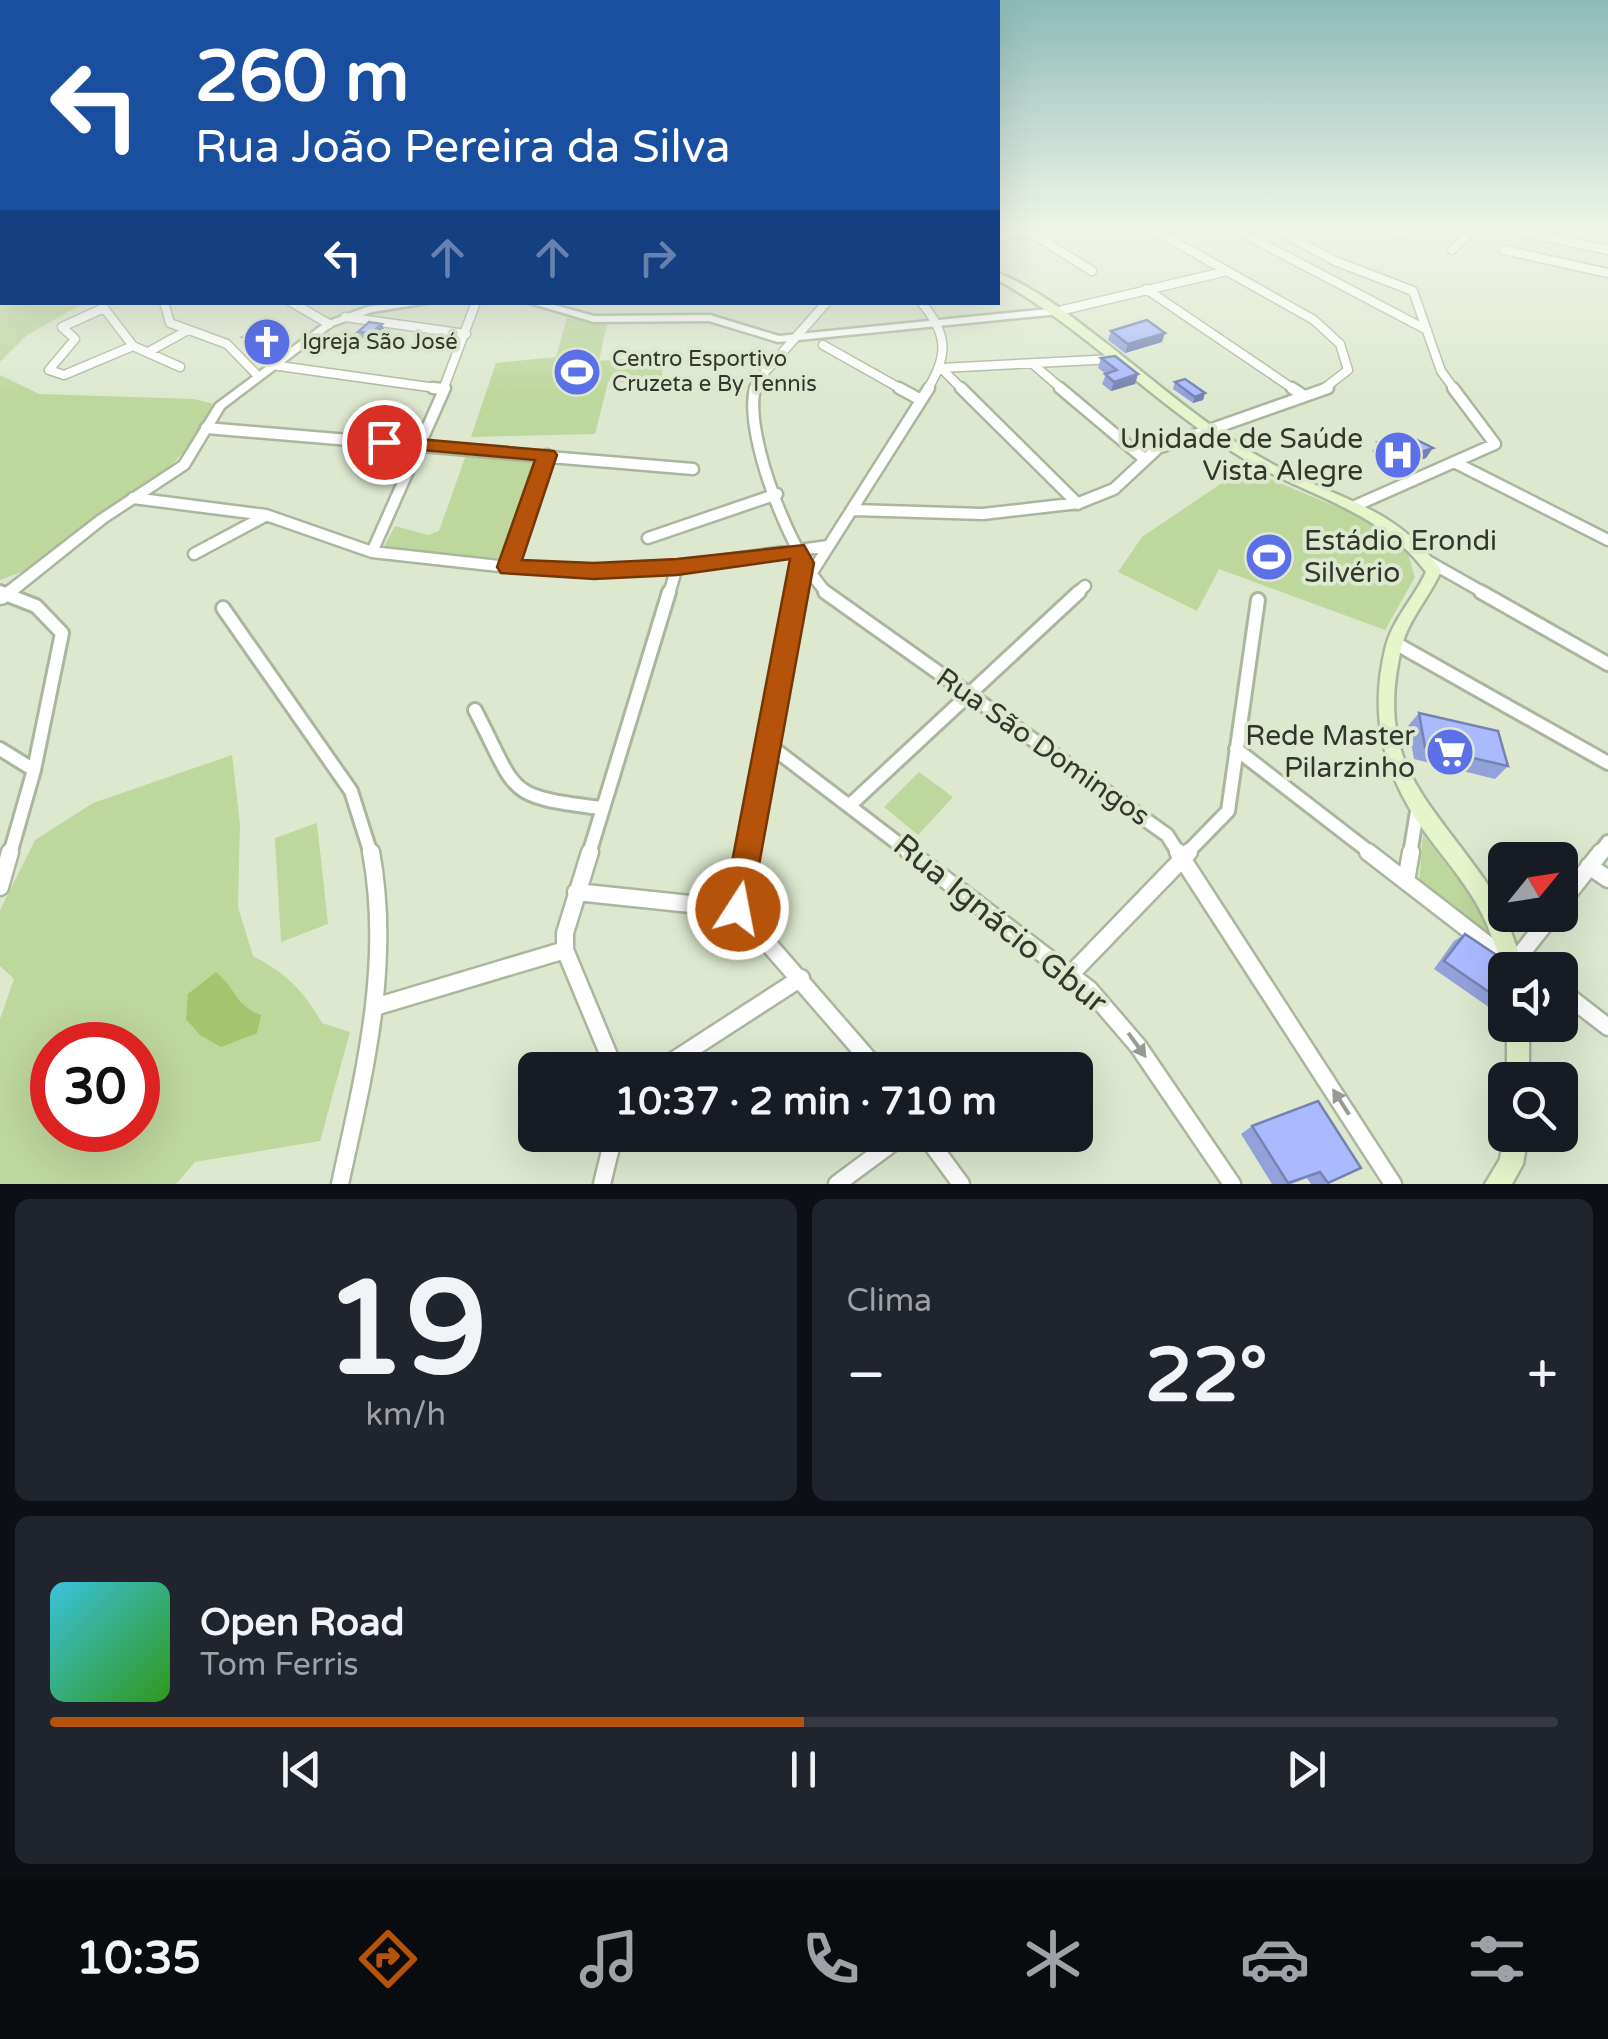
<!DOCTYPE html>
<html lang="pt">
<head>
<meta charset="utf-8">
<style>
	:root { --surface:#171b24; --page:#20242c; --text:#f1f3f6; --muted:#9ea1a6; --line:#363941; --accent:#b45309 }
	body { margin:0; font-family:"Varela Round",sans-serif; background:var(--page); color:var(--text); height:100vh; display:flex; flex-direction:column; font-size:38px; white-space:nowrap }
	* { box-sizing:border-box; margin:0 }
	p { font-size:32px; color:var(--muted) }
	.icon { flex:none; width:55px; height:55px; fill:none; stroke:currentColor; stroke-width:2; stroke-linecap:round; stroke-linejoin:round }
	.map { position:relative; height:1184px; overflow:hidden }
	.drawer { display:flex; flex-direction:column; gap:15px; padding:15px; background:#0d0f14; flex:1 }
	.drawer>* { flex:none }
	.banner { position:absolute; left:0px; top:0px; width:1000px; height:305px; box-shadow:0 10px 40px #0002; background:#1a4fa0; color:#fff; overflow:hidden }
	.needle { width:65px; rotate:60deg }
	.buttons { position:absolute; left:1488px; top:842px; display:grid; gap:20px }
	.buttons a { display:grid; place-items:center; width:90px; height:90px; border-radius:15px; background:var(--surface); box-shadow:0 10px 40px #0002; font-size:50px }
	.speed { position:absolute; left:30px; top:1022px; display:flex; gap:20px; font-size:50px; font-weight:700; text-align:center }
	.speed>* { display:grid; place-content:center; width:130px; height:130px; border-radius:50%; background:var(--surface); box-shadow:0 10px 40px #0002; line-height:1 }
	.speed .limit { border:15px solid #d22; background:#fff; color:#111 }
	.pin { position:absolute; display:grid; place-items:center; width:85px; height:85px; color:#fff; margin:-42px; border:5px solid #fff; border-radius:50%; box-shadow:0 2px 10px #0007 }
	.me { position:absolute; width:110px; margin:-55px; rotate:11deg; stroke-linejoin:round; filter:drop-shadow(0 0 8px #0008) }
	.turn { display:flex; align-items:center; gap:35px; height:210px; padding:0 30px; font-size:45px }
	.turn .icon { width:130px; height:130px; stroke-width:2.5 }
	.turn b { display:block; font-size:70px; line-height:85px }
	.lanes { display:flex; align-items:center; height:95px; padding:0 30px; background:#0003; justify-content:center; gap:50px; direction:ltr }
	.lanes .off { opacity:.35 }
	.big { font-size:75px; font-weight:700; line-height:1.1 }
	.drawer .card { flex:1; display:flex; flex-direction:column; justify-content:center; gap:15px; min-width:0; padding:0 35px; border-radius:15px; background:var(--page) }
	.drawer .dial { align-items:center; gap:0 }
	.dial b { font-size:130px; line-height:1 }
	.song { display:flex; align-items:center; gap:30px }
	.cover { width:120px; height:120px; border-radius:15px; background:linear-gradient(135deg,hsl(190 70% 55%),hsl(110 70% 35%)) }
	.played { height:10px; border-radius:5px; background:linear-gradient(90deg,var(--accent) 50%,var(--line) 50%) }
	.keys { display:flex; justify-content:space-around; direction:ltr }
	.heat { display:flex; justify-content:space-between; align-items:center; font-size:55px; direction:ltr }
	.drawer .tiles { flex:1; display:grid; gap:15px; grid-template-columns:1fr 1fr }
	.card:last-child { grid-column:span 2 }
	.trip { position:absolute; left:518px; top:1052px; width:575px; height:100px; border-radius:15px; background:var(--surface); box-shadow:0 10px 40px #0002; font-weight:700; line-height:100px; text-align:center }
	.menu { display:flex; height:160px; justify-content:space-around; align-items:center; background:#090b0e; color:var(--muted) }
	.menu .icon { width:70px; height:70px }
	.menu .selected { color:var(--accent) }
	.menu b { font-size:45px; color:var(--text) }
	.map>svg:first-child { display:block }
</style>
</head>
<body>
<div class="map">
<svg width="1608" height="1184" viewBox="0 0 1608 1184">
	<rect width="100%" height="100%" fill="#dde8cf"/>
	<path fill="#bed79d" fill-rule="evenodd" d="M0,229L2,302L84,303L27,335L0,362Z
		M567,318L607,323L599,361L664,356L661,383L608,382L595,434L471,437L496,363L556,357Z
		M0,375L39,394L194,399L214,404C181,482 89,525 24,571L0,580Z
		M467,452L538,460L499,558L382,550L395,526L428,535L439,531Z
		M1244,468L1380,525L1405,544L1415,577L1385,630L1219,569L1197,611L1118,572L1142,537Z
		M232,755L240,824L238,907L253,956C286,973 304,991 322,1023L350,1032L320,1141L195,1162L176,1184H0V1019L14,979L0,966V910L35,840L93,803ZM52,1045H138V1130H52Z
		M919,772L953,797L918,835L884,807Z
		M317,823L328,924L281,942L275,838Z
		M1423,835L1474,900L1496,942L1419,883Z"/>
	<path fill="#a2c56d" d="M216,972C236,988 234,1005 261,1015L257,1033L221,1047L200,1035L186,1019L188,994Z"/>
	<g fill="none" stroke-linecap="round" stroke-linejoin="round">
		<g stroke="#abb69e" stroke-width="11">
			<path id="minor-far3" d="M1025,229L1092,271
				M1152,229L1314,320L1340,344L1348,370L1322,390
				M1235,229L1427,330
				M1276,229L1335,261L1413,291L1441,371L1455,390
				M1514,230L1608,250
				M1398,234L1411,229
				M998,238L1028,229
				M1452,250L1473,229
				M1504,250L1608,273
				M1146,289L1295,390
				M164,302L170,323L227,344L258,376
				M291,302L329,324
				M921,302C948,334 949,355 927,390
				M104,308L133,346L64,375L49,370L75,339L62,327Z
				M1059,311L1227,271
				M345,317L466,334
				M823,345L903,390
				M133,346L180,367
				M150,351L188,330
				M272,365L443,389
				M1034,365L1063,390
				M941,368L963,390
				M941,368L1114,359
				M443,390L476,302
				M754,390L757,381L827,302"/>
		</g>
		<g stroke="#abb69e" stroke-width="15">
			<path id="minor-far2" d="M433,388L443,389
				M755,388C743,435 793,560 828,594
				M899,388L921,400
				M961,388L1078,504
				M1060,388L1142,457
				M1292,388L1304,396
				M206,428L693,469
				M1454,462L1608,540
				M133,498L266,515L372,552L508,567L594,571L677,567L828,546
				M1357,505L1495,444L1453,388
				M854,510L983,514L1079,503L1114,489L1158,448L1328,388
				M648,538L777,494
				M372,552L445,388
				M194,554L265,516
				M1426,560L1486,594
				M508,567L547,455
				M811,574L929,388
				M0,592L8,594
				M669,594L677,567
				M797,594L803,563
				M1076,594L1085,586"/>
		</g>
		<g stroke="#abb69e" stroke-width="18">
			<path id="minor-far1" d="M0,592L36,606L62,633L34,770L10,854
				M825,592L1167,835L1179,854
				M1481,592L1608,664
				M223,608L351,791L371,854
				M1395,643L1608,763
				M475,710C519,794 503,796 601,808
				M769,745L912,854
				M0,749L34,770
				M1236,749L1372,854
				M849,806L1079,592
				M589,854L669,592
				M748,854L798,592
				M1186,854L1228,811L1258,600
				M1410,854L1417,812
				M1599,854L1608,842"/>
		</g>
		<g stroke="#abb69e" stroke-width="21">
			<path id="minor" d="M590,852L565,933V950L615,1070
				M749,852L738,909L878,1070
				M909,852L1089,989L1138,1046L1232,1184
				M1178,852L1393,1184
				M1368,852L1513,964L1528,970
				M1589,866L1608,879
				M1406,881L1411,852
				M0,887L10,852
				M576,892L738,909
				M1560,904L1601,852
				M1513,964L1552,915
				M1072,973L1189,852
				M1560,990L1608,1027
				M378,1006L565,950
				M659,1070L801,978
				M925,1135L961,1184
				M340,1184C364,1074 392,964 371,852
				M602,1184L614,1135
				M837,1184L903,1135"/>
		</g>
		<g stroke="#abb69e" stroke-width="5">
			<path id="tertiary" d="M401,302H434L372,312L332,326L224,408L188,468L106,522L5,603L0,604V592L98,516L180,462L216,404L326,322L367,307Z
				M526,302H543L594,316L710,315L779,336L1059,308L1064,311L1059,314L778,342L709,321L594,322Z"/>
		</g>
		<g stroke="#abb69e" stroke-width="5">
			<path id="secondary" d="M998,273C1033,287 1065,311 1094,334C1155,380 1211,433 1280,468C1343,501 1393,507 1439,567L1441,571C1430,596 1409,619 1402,645C1374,760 1425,795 1484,879C1504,908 1514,938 1524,970H1505V974C1495,946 1488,921 1472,896C1457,872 1438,851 1422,828C1382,770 1369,714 1386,646C1393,619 1415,597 1426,572C1377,506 1299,495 1233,452C1150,399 1083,328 998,280Z
				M1507,1025H1529V1080H1507Z
				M1505,1133V1135H1528L1523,1164L1512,1184H1485L1500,1159Z"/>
		</g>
		<use href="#minor-far3" stroke="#fff" stroke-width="8"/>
		<use href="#minor-far2" stroke="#fff" stroke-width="10"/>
		<use href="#minor-far1" stroke="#fff" stroke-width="12"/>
		<use href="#minor" stroke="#fff" stroke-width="16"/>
		<use href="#tertiary" fill="#fff" fill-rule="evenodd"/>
		<use href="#secondary" fill="#e6f5ca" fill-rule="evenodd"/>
	</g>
	<path fill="#91a1da" d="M382,324L384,330L374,340L361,338L358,332Z
		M1111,331L1162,342L1125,353L1108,340Z
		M243,337L287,338L268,351L248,346Z
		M1101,358L1138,374L1135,384L1111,391L1102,384L1106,374L1098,368Z
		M1175,382L1205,393L1203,400L1193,403L1173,389Z
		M1378,442L1426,458L1399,467L1372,452Z
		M1419,713L1508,766L1495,779L1414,759L1408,726Z
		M1465,934L1505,1003L1493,1010L1434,969L1454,941Z
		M1252,1126L1361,1168L1326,1184H1311L1307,1178L1291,1184H1272L1241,1134Z"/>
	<path fill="#7683b2" d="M382,324L384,330L374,340L371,333Z
		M282,329L287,338L268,351L263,342Z
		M1165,333L1162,342L1125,353L1128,344Z
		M1138,374L1135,384L1111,391L1114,382Z
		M1205,393L1203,400L1193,403L1195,397Z
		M1433,448L1426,458L1399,467L1406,457Z"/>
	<path fill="#a9bbfe" stroke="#7683b2" stroke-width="2.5" d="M1147,320L1165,333L1128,344L1111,331Z
		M369,322L382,324L371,333L358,332Z
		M262,324L282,329L263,342L243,337Z
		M1115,356L1138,374L1114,382L1105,374L1117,370L1101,358Z
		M1185,379L1205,393L1195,397L1175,382Z
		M1405,434L1433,448L1406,457L1378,442Z
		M1419,713L1498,731L1508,766L1425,747Z
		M1465,934L1498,956L1505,980V1003L1444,961Z
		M1318,1101L1361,1168L1328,1183L1320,1172L1288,1183L1252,1126Z"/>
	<defs><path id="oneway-solid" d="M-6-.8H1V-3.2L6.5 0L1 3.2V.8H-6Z" transform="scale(2.5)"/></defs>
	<g fill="#989a96">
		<use href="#oneway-solid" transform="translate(1137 1045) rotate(54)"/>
		<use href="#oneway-solid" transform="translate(1341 1102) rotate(-123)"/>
	</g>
	<linearGradient id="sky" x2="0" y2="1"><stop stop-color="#8cbbb7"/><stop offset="0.58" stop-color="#f0f5e9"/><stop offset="1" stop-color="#f0f5e9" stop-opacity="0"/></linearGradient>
	<rect width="1608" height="394" fill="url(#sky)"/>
	<path fill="#b45309" stroke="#753606" stroke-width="2.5" d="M384,436L554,451L557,455L522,560L594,563L677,559L804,545L814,563L749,920L738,924L728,920L723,909L790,559L677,575L594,579L501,573L497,567L535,460L377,446V438Z"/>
	<defs>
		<g id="church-disc" transform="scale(2.5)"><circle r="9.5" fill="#5c71e7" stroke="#dde8cf"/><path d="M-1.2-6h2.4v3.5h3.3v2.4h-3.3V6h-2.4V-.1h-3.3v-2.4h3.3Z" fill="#fff"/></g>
		<g id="stadium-disc" transform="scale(2.5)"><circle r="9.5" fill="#5c71e7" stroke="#dde8cf"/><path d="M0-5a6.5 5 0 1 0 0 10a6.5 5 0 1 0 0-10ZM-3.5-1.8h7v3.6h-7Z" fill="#fff"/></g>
		<g id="hospital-disc" transform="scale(2.5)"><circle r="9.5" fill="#5c71e7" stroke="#dde8cf"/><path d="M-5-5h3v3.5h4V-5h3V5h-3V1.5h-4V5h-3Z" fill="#fff"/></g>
		<g id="supermarket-disc" transform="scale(2.5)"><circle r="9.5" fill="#5c71e7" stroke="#dde8cf"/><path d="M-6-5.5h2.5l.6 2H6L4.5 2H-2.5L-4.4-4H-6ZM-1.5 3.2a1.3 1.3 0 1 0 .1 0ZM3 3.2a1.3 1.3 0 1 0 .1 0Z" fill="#fff"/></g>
	</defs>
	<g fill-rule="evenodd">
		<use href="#church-disc" x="267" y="342"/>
		<use href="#stadium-disc" x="577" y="372"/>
		<use href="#hospital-disc" x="1398" y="455"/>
		<use href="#stadium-disc" x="1269" y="557"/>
		<use href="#supermarket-disc" x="1450" y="752"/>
	</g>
	<g text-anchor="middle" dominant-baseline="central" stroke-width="8" stroke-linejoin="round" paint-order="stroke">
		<g font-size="22" fill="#32362d" stroke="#dde8cf" text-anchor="start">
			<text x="302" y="342">Igreja São José</text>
			<text x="612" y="359">Centro Esportivo<tspan x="612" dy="25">Cruzeta e By Tennis</tspan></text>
		</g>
		<g font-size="28" fill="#32362d" stroke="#dde8cf" text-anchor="end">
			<text x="1363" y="439">Unidade de Saúde<tspan x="1363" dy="32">Vista Alegre</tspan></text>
			<text x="1304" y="541" text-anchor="start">Estádio Erondi<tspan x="1304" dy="32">Silvério</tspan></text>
			<text x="1415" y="736">Rede Master<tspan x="1415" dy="32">Pilarzinho</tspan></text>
		</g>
		<g font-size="28" fill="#32362d" stroke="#dde8cf">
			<text transform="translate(1043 747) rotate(35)">Rua São Domingos</text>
		</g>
		<g font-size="32" fill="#32362d" stroke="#dde8cf">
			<text transform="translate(1000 924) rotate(39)">Rua Ignácio Gbur</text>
		</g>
	</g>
</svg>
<div class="buttons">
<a><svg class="needle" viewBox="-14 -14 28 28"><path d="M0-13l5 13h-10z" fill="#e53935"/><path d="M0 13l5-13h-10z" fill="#9ea1a6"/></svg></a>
<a><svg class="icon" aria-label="sound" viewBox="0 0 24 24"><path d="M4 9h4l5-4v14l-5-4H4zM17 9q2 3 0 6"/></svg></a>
<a><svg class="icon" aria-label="search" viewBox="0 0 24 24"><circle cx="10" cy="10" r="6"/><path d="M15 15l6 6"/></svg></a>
</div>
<div class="speed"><div class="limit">30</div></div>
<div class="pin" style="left:384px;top:442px;background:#d93025"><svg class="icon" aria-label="arrive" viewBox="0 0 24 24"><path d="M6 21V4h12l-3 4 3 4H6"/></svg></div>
<svg class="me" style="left:738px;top:909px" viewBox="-20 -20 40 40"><circle r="17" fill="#b45309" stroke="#fff" stroke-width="3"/><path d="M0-11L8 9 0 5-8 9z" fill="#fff"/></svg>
<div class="trip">10:37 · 2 min · 710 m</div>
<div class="banner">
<div class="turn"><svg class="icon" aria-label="left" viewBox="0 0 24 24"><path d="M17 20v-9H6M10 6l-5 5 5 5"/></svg><div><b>260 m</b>Rua João Pereira da Silva</div></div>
<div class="lanes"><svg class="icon" aria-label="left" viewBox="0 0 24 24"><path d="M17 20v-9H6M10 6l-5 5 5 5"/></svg><svg class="icon off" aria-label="ahead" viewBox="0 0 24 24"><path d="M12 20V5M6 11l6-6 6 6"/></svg><svg class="icon off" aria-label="ahead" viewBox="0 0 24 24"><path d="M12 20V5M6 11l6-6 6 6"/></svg><svg class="icon off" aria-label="right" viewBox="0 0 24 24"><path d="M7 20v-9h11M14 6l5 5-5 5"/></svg></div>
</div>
</div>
<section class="drawer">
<div class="tiles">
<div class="card dial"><b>19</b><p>km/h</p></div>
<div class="card"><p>Clima</p>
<div class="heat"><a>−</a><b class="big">22°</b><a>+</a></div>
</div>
<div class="card">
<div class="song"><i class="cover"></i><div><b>Open Road</b><p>Tom Ferris</p></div></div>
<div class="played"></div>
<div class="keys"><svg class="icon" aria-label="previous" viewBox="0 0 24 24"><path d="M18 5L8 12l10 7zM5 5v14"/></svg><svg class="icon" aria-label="pause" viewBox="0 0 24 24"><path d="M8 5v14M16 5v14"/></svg><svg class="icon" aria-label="next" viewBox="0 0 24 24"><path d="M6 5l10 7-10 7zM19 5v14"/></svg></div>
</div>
</div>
</section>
<nav class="menu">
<b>10:35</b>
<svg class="icon selected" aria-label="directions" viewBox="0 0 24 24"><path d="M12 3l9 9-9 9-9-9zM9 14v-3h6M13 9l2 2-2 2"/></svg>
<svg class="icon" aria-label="music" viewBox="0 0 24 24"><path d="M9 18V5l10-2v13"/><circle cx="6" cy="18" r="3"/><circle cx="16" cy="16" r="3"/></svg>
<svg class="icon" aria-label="phone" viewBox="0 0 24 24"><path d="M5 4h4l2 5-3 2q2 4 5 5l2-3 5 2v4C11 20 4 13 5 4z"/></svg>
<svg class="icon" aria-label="climate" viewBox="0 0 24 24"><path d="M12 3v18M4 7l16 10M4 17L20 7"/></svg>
<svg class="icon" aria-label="car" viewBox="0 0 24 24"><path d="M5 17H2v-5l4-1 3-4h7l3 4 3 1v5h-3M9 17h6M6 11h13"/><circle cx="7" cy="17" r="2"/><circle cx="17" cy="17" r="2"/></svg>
<svg class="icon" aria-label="filters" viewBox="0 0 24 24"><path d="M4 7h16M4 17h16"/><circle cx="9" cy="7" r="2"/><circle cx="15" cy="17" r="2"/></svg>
</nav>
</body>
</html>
